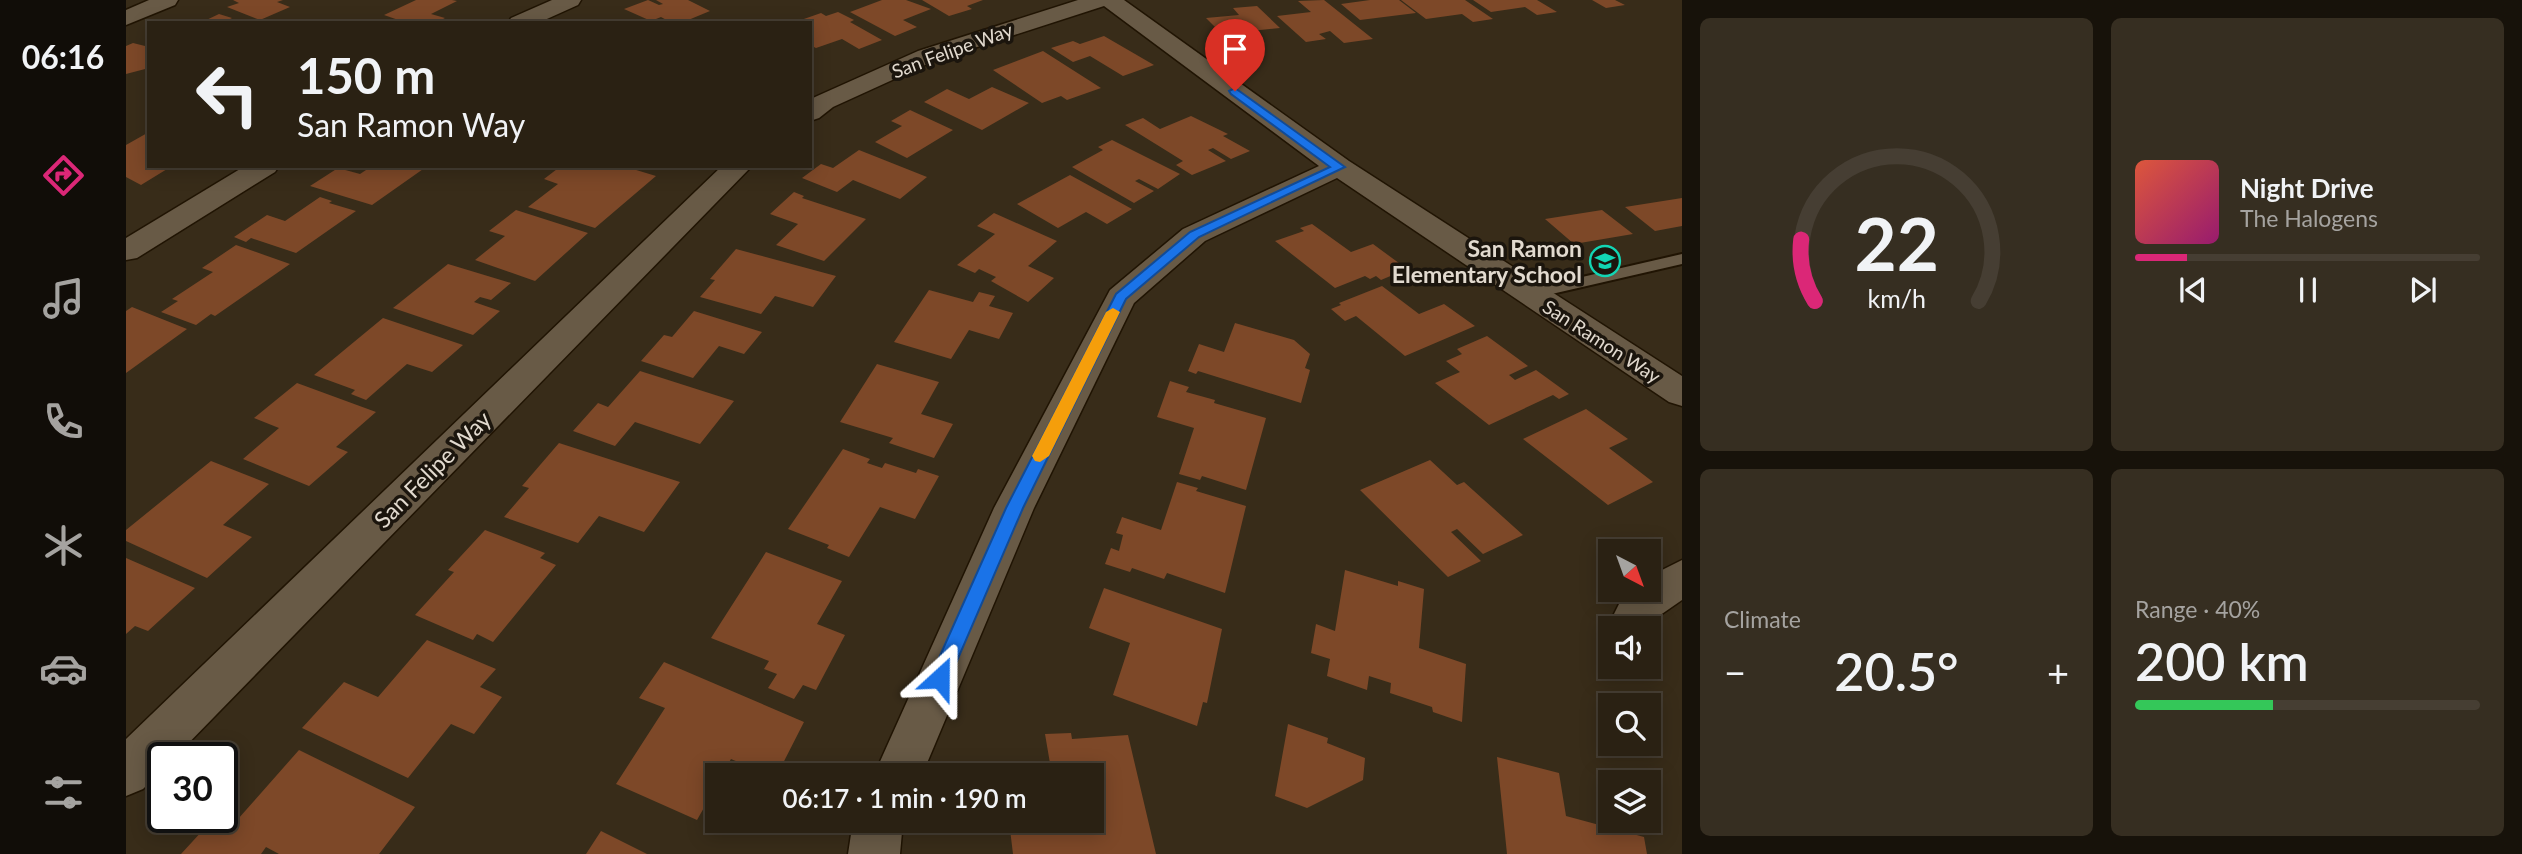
<!DOCTYPE html>
<html lang="en">
<head>
<meta charset="utf-8">
<style>
	:root { --surface:#2a2113; --page:#362e21; --text:#f1f3f6; --muted:#a5a3a0; --line:#463e33; --accent:#db2777 }
	body { margin:0; font-family:Lato,sans-serif; background:var(--page); color:var(--text); height:100vh; display:flex; flex-direction:column; font-size:26px; white-space:nowrap }
	* { box-sizing:border-box; margin:0 }
	p { font-size:23px; color:var(--muted) }
	.icon { flex:none; width:38px; height:38px; fill:none; stroke:currentColor; stroke-width:2; stroke-linecap:round; stroke-linejoin:round }
	.map { position:relative; flex:1; overflow:hidden }
	.panel { display:flex; flex-direction:column; gap:18px; padding:18px; background:#17120a; width:840px }
	.panel>* { flex:none }
	.banner { position:absolute; left:21px; top:21px; width:665px; height:147px; border-radius:0px; box-shadow:0 4px 18px #0003,0 0 0 2px var(--line); background:#2a2113; color:var(--text); overflow:hidden }
	.needle { width:46px; rotate:139deg }
	.fabs { position:absolute; left:1472px; top:539px; display:grid; gap:14px }
	.fabs a { display:grid; place-items:center; width:63px; height:63px; border-radius:0px; background:var(--surface); box-shadow:0 4px 18px #0003,0 0 0 2px var(--line); font-size:35px }
	.speed { position:absolute; left:21px; top:742px; display:flex; gap:14px; font-size:35px; font-weight:700; text-align:center }
	.speed>* { display:grid; place-content:center; width:91px; height:91px; border-radius:50%; background:var(--surface); box-shadow:0 4px 18px #0003,0 0 0 2px var(--line); line-height:1 }
	.speed .limit { border:4px solid #111; border-radius:10px; background:#fff; color:#111 }
	.pin { position:absolute; display:grid; place-items:center; width:60px; height:60px; color:#fff; margin:-72px -30px; border-radius:50% 50% 50% 0; rotate:-45deg; box-shadow:0 0 7px #0007 }
	.pin .icon { rotate:45deg }
	.me { position:absolute; width:77px; margin:-38px; rotate:24deg; stroke-linejoin:round; filter:drop-shadow(0 0 5px #0008) }
	.turn { display:flex; align-items:center; gap:24px; height:147px; padding:0 35px; font-size:32px }
	.turn .icon { width:91px; height:91px; stroke-width:2.5 }
	.turn b { display:block; font-size:49px; line-height:60px }
	.big { font-size:52px; font-weight:600; line-height:1.1 }
	.panel .card { flex:1; display:flex; flex-direction:column; justify-content:center; gap:10px; min-width:0; padding:0 24px; border-radius:10px; background:var(--page) }
	.panel .dial { align-items:center; gap:0 }
	.dial svg { height:182px; overflow:visible; fill:none; stroke:var(--line); stroke-width:7; stroke-linecap:round; text-anchor:middle }
	.dial text { fill:var(--text); stroke:none }
	.song { display:flex; align-items:center; gap:21px }
	.cover { width:84px; height:84px; border-radius:10px; background:linear-gradient(135deg,hsl(10 70% 55%),hsl(320 70% 35%)) }
	.played { height:7px; border-radius:4px; background:linear-gradient(90deg,var(--accent) 15%,var(--line) 15%) }
	.keys { display:flex; justify-content:space-around; direction:ltr }
	.heat { display:flex; justify-content:space-between; align-items:center; font-size:38px; direction:ltr }
	.charge { height:10px; border-radius:5px; background:linear-gradient(90deg,#34c759 40%,var(--line) 0) }
	.panel .tiles { flex:1; display:grid; gap:18px; grid-template-columns:repeat(2,1fr) }
	.trip { position:absolute; left:579px; top:763px; width:399px; height:70px; border-radius:0px; background:var(--surface); box-shadow:0 4px 18px #0003,0 0 0 2px var(--line); font-weight:600; line-height:70px; text-align:center }
	main { display:flex; flex:1; min-height:0 }
	.dock { display:flex; flex-direction:column; width:126px; justify-content:space-around; align-items:center; background:#110d08; color:var(--muted) }
	.dock .icon { width:49px; height:49px }
	.dock .current { color:var(--accent) }
	.dock b { font-size:32px; color:var(--text) }
	.map>svg:first-child { display:block }
</style>
</head>
<body>
<main>
<nav class="dock">
<b>06:16</b>
<svg class="icon current" aria-label="directions" viewBox="0 0 24 24"><path d="M12 3l9 9-9 9-9-9zM9 14v-3h6M13 9l2 2-2 2"/></svg>
<svg class="icon" aria-label="music" viewBox="0 0 24 24"><path d="M9 18V5l10-2v13"/><circle cx="6" cy="18" r="3"/><circle cx="16" cy="16" r="3"/></svg>
<svg class="icon" aria-label="phone" viewBox="0 0 24 24"><path d="M5 4h4l2 5-3 2q2 4 5 5l2-3 5 2v4C11 20 4 13 5 4z"/></svg>
<svg class="icon" aria-label="climate" viewBox="0 0 24 24"><path d="M12 3v18M4 7l16 10M4 17L20 7"/></svg>
<svg class="icon" aria-label="car" viewBox="0 0 24 24"><path d="M5 17H2v-5l4-1 3-4h7l3 4 3 1v5h-3M9 17h6M6 11h13"/><circle cx="7" cy="17" r="2"/><circle cx="17" cy="17" r="2"/></svg>
<svg class="icon" aria-label="filters" viewBox="0 0 24 24"><path d="M4 7h16M4 17h16"/><circle cx="9" cy="7" r="2"/><circle cx="15" cy="17" r="2"/></svg>
</nav>
<div class="map">
<svg width="1556" height="854" viewBox="0 0 1556 854">
	<rect width="100%" height="100%" fill="#382c19"/>
	<path fill="#7d4828" d="M107,0H157L151,2L164,7L134,20L101,7L113,3Z
		M290,0H326L331,1L305,14L319,18L309,23H281L258,15Z
		M522,0L533,5L537,4L530,0H562L584,11L555,23H546L535,17L525,21L498,9Z
		M756,0H780L805,9L777,20L791,27L769,36L724,12Z
		M796,0H857L841,6L846,9L823,16Z
		M1198,0L1247,39L1218,43L1204,31L1193,34L1200,39L1180,42L1151,16L1185,12L1172,1Z
		M1244,0H1273L1290,13L1234,20L1215,4Z
		M1275,0H1339L1367,19L1347,22L1336,14L1300,19Z
		M1347,0H1411L1431,12L1411,15L1399,7L1365,12Z
		M1466,0H1489L1499,5L1480,8Z
		M1131,6L1154,28L1096,34L1080,18L1113,15L1107,8Z
		M712,12L728,20L724,22L756,40L733,49L716,39L690,48L684,45V23L675,20L695,13L700,16Z
		M93,14L106,18L96,23H74Z
		M978,36L1028,65L997,76L964,56L947,62L925,48L947,41L954,44Z
		M7,43L23,47V68L0,74V46Z
		M917,51L975,88L941,100L935,96L916,103L867,70Z
		M866,87L903,103L856,130L798,102L821,89L843,99Z
		M784,110L827,130L781,158L749,142L776,126L765,121Z
		M1065,116L1102,134L1097,136L1124,151L1105,159L1087,148L1082,150L1100,161L1066,175L1050,165L1057,161L999,125L1017,118L1034,129Z
		M23,132V166H46L15,185L0,177V145Z
		M986,140L1054,174L1032,189L1013,179L1009,181L1028,191L1008,203L946,167L977,150L972,147Z
		M733,150L801,177L774,199L727,180L711,192L676,178L695,164L707,168Z
		M246,166L300,167L246,205L184,186L212,168L234,174Z
		M435,166H497L530,176L469,228L402,207L432,184L418,179Z
		M944,175L1006,209L981,224L960,212L932,228L891,204Z
		M668,192L678,196L676,198L740,219L698,261L650,245L672,224L644,214Z
		M194,197L206,201L203,203L230,211L170,253L125,238L120,242L108,237L141,215L159,221Z
		M1556,198V226L1529,231L1499,207Z
		M390,210L462,233L409,281L349,260L379,236L363,231Z
		M1476,210L1507,234L1448,244L1419,219Z
		M868,213L931,241L902,266L928,278L902,302L865,281L870,277L853,269L849,273L831,265L869,234L851,226Z
		M1186,224L1225,252L1247,244L1281,269L1255,280L1250,276L1244,279L1239,276L1209,288L1149,241L1178,231L1174,228Z
		M110,245L164,264L89,316L85,314L70,325L35,312L52,301L46,299L87,272L76,268Z
		M610,249L710,276L687,307L649,296L635,314L574,297L589,280L584,279Z
		M322,264L385,283L365,300L354,297L348,302L374,311L347,335L267,308Z
		M1256,286L1293,314L1318,304L1349,326L1279,356L1230,316L1219,321L1205,309L1215,305L1213,303Z
		M803,290L847,302L853,292L869,296L863,306L887,313L873,339L843,330L825,359L768,342Z
		M6,307L61,329L0,373V311Z
		M568,311L636,332L618,354L593,346L567,378L515,361L538,335L546,337Z
		M257,318L337,345L306,372L281,364L240,400L225,394L229,390L188,375Z
		M1109,323L1168,340L1184,354L1179,368L1184,370L1175,403L1072,371L1070,374L1062,371L1073,344L1098,352Z
		M1361,336L1402,366L1383,375L1389,380L1410,370L1443,394L1433,399L1427,395L1363,425L1309,383L1334,372L1320,361L1336,354L1331,349Z
		M751,364L813,382L795,414L827,424L808,458L763,443L767,438L714,422Z
		M514,371L608,401L574,444L509,422L489,446L447,431L472,403L482,407Z
		M1044,381L1063,387L1060,392L1089,400L1088,403L1140,418L1120,490L1076,476L1074,480L1053,474L1068,428L1031,417Z
		M171,383L250,412L210,447L222,452L183,486L117,459L153,428L128,418Z
		M1460,409L1502,439L1483,448L1527,482L1482,505L1397,439Z
		M433,443L554,482L518,532L473,516L452,543L378,517L403,488L396,486Z
		M717,449L744,459L741,463L756,468L759,463L790,473L792,469L813,476L789,519L754,507L723,557L701,548L703,545L662,529Z
		M1304,460L1331,485L1338,482L1397,535L1357,554L1331,529L1325,532L1355,561L1322,577L1234,490Z
		M85,461L143,484L97,525L126,537L81,578L0,541V530Z
		M1051,482L1072,488L1070,491L1120,506L1099,593L1041,573L1038,579L1006,568L1004,572L979,564L985,548L993,551L997,535L990,533L996,517L1035,530Z
		M359,530L419,553L414,558L430,565L367,642L351,634L347,640L289,615L328,572L322,570Z
		M640,552L716,581L691,624L719,635L690,690L677,685L668,699L642,688L651,674L638,669L643,661L585,638Z
		M0,558L69,588L22,631L9,626L0,634Z
		M1219,570L1272,586V581L1298,589L1293,648L1340,664L1336,722L1307,712L1306,707L1264,693L1265,683L1243,676L1241,690L1201,676L1204,659L1185,653L1190,624L1209,631Z
		M978,588L1096,629L1081,703L1077,702L1071,726L987,695L1004,643L963,628Z
		M301,640L370,669L354,687L376,697L348,734L325,724L282,778L176,728L218,682L252,697Z
		M538,662L678,722L651,775H643L605,759L596,775H592V783L571,820L490,784L539,708L513,698Z
		M1162,724L1202,738L1201,743L1239,758L1237,780L1181,808L1149,796Z
		M945,733L946,739L1002,735L1030,854H887L883,821H966V775H926L919,734Z
		M173,750L289,807L253,854H153L140,847L135,854H55L89,817H96V811L112,819Z
		M1371,757L1433,773L1440,816L1518,837L1521,854H1381Z
		M475,831L521,854H460Z"/>
	<g fill="none" stroke-linecap="round" stroke-linejoin="round">
		<g stroke="#201403" stroke-width="4">
			<path id="lane" d="M1556,254V264L1404,299L1396,294L1404,289Z"/>
		</g>
		<g stroke="#201403" stroke-width="3">
			<path id="street" d="M23,0H52L49,5L0,25V10Z
				M426,0H455L452,5L412,23H382L385,18Z
				M952,0H998L1223,161L1556,376V406L1543,402L1211,178L1079,241L1008,303L908,508L796,775H748L868,508L984,290L1057,229L1193,166L978,6L808,61L707,107L693,118L684,121V100L689,97L792,51Z
				M119,166H153L149,172L11,258L0,260V238Z
				M596,166H626L48,758H37V769L17,789L0,796V739Z
				M1556,560V600L1530,618L1522,633V628H1484V634L1481,628L1499,592L1522,590V577Z
				M727,821H777L774,854H722Z"/>
		</g>
		<use href="#lane" fill="#685a46" fill-rule="evenodd"/>
		<use href="#street" fill="#685a46" fill-rule="evenodd"/>
	</g>
	<path fill="#1a73e8" stroke="#114b97" stroke-width="2" d="M1109,88L1219,167L1073,237L1000,299L897,508L821,684L814,687L807,684L804,678L880,508L990,294L1064,232L1204,167L1105,94L1103,91Z"/>
	<path fill="#f59e0b" d="M987,308L994,312L923,456L914,462L909,461L906,456L980,312Z"/>
	<defs>
		<g id="school-ring" transform="scale(1.575)"><circle r="9.5" fill="#1b150d" stroke="#12d5b4" stroke-width="1.5"/><path d="M0-5L7-2L0 1L-7-2ZM-4 1L0 2.5L4 1V4Q0 6-4 4Z" fill="#12d5b4"/></g>
	</defs>
	<g fill-rule="evenodd">
		<use href="#school-ring" x="1479" y="261"/>
	</g>
	<g text-anchor="middle" dominant-baseline="central" stroke-width="7" stroke-linejoin="round" paint-order="stroke">
		<g font-size="19" fill="#e2dacf" stroke="#1b150d">
			<text transform="translate(826 50) rotate(-20)">San Felipe Way</text>
			<text transform="translate(1476 341) rotate(33)">San Ramon Way</text>
		</g>
		<g font-size="23" font-weight="bold" fill="#e2dacf" stroke="#1b150d" text-anchor="end">
			<text x="1456" y="248">San Ramon<tspan x="1456" dy="26">Elementary School</tspan></text>
		</g>
		<g font-size="23" fill="#e2dacf" stroke="#1b150d">
			<text transform="translate(306 469) rotate(-45)">San Felipe Way</text>
		</g>
	</g>
</svg>
<div class="fabs">
<a><svg class="needle" viewBox="-14 -14 28 28"><path d="M0-13l5 13h-10z" fill="#e53935"/><path d="M0 13l5-13h-10z" fill="#a5a3a0"/></svg></a>
<a><svg class="icon" aria-label="sound" viewBox="0 0 24 24"><path d="M4 9h4l5-4v14l-5-4H4zM17 9q2 3 0 6"/></svg></a>
<a><svg class="icon" aria-label="search" viewBox="0 0 24 24"><circle cx="10" cy="10" r="6"/><path d="M15 15l6 6"/></svg></a>
<a><svg class="icon" aria-label="layers" viewBox="0 0 24 24"><path d="M12 4l9 5-9 5-9-5zM3 14l9 5 9-5"/></svg></a>
</div>
<div class="speed"><div class="limit">30</div></div>
<div class="pin" style="left:1109px;top:91px;background:#d93025"><svg class="icon" aria-label="arrive" viewBox="0 0 24 24"><path d="M6 21V4h12l-3 4 3 4H6"/></svg></div>
<svg class="me" style="left:814px;top:678px" viewBox="-20 -20 40 40"><path d="M0-17L14 15 0 8-14 15z" fill="#1a73e8" stroke="#fff" stroke-width="4"/></svg>
<div class="trip">06:17 · 1 min · 190 m</div>
<div class="banner">
<div class="turn"><svg class="icon" aria-label="left" viewBox="0 0 24 24"><path d="M17 20v-9H6M10 6l-5 5 5 5"/></svg><div><b>150 m</b>San Ramon Way</div></div>
</div>
</div>
<section class="panel">
<div class="tiles">
<div class="card dial"><svg viewBox="0 0 100 80">
<path d="M14 69A42 42 0 1 1 86 69"/>
<path d="M14 69A42 42 0 0 1 8 42" stroke="#db2777"/>
<text x="50" y="56" font-size="32" font-weight="700">22</text>
<text x="50" y="72" font-size="11">km/h</text>
</svg></div>
<div class="card">
<div class="song"><i class="cover"></i><div><b>Night Drive</b><p>The Halogens</p></div></div>
<div class="played"></div>
<div class="keys"><svg class="icon" aria-label="previous" viewBox="0 0 24 24"><path d="M18 5L8 12l10 7zM5 5v14"/></svg><svg class="icon" aria-label="pause" viewBox="0 0 24 24"><path d="M8 5v14M16 5v14"/></svg><svg class="icon" aria-label="next" viewBox="0 0 24 24"><path d="M6 5l10 7-10 7zM19 5v14"/></svg></div>
</div>
<div class="card"><p>Climate</p>
<div class="heat"><a>−</a><b class="big">20.5°</b><a>+</a></div>
</div>
<div class="card"><p>Range · 40%</p><b class="big">200 km</b><div class="charge"></div></div>
</div>
</section>
</main>
</body>
</html>
